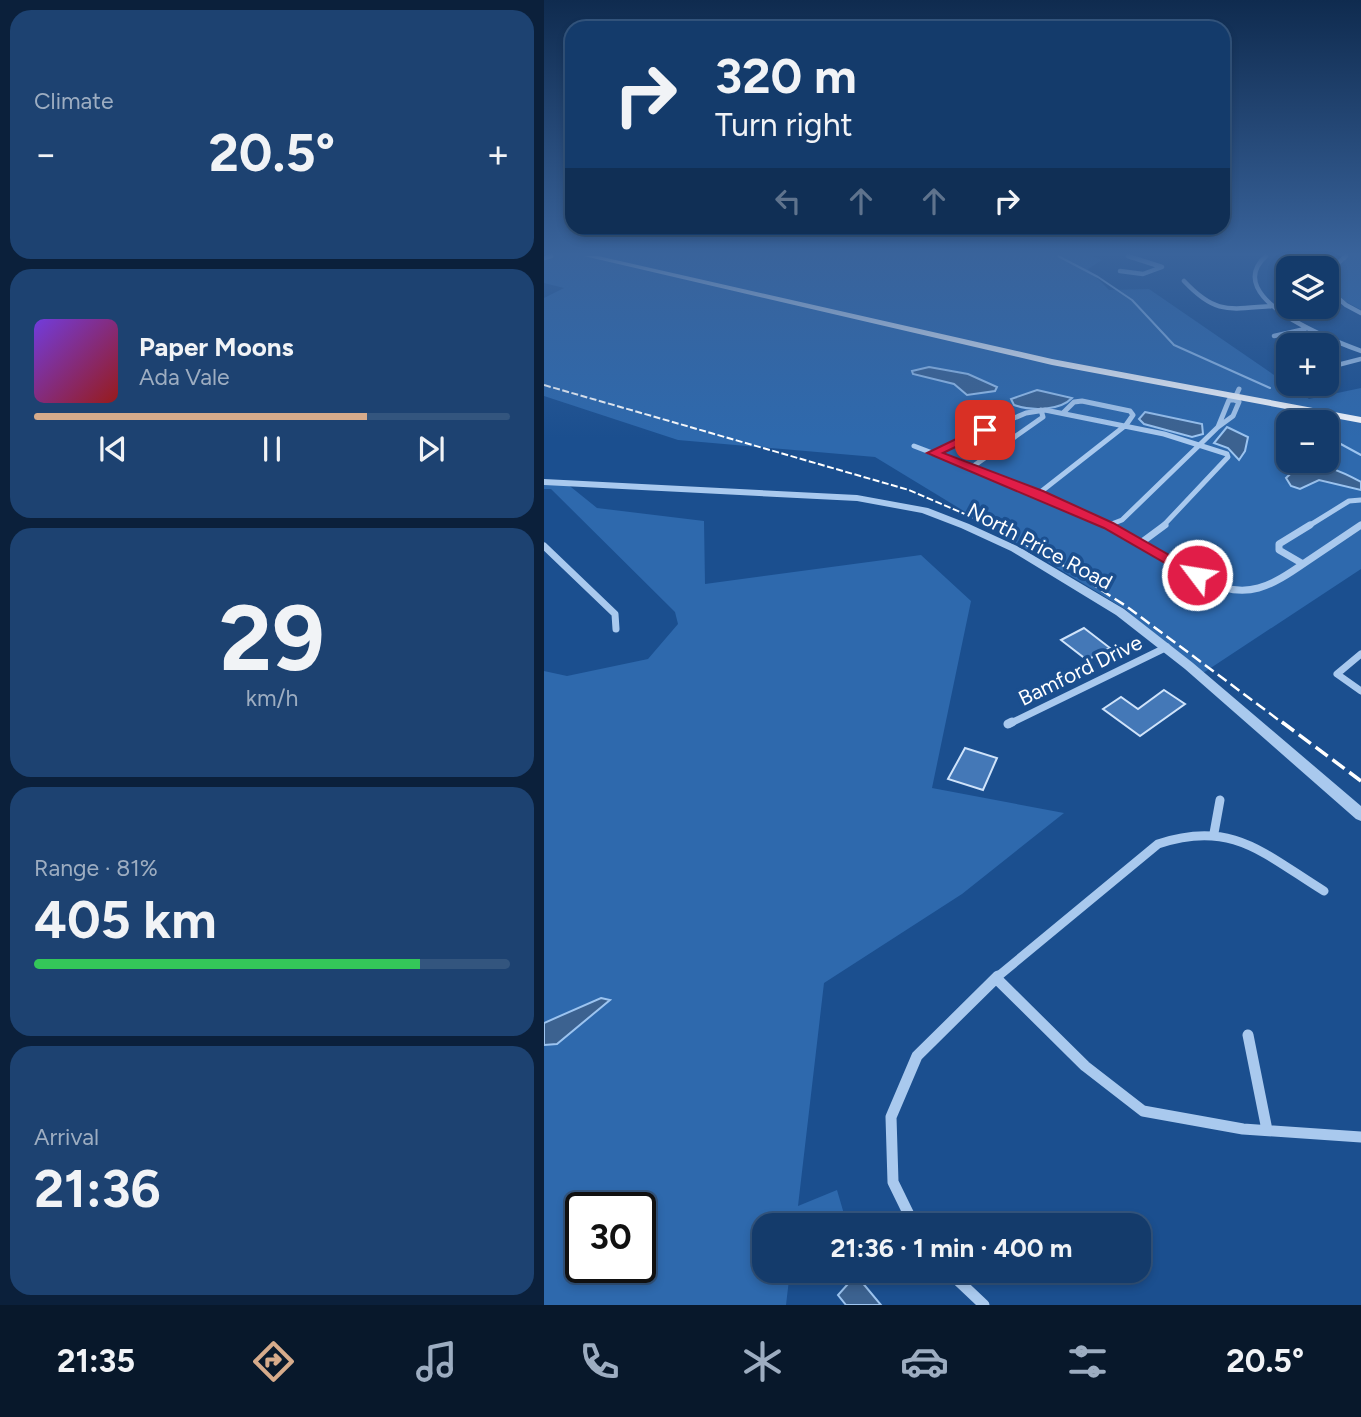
<!DOCTYPE html>
<html lang="en">
<head>
<meta charset="utf-8">
<style>
	:root { --surface:#143b6b; --page:#1d4271; --text:#f1f3f6; --muted:#9dadc1; --line:#33557e; --accent:#d6ab8b }
	body { margin:0; font-family:Figtree,sans-serif; background:var(--page); color:var(--text); height:100vh; display:flex; flex-direction:column; font-size:26px; white-space:nowrap }
	* { box-sizing:border-box; margin:0 }
	p { font-size:23px; color:var(--muted) }
	.icon { flex:none; width:38px; height:38px; fill:none; stroke:currentColor; stroke-width:2; stroke-linecap:round; stroke-linejoin:round }
	.map { position:relative; flex:1; overflow:hidden }
	.drawer { display:flex; flex-direction:column; gap:10px; padding:10px; background:#0b203b; width:544px }
	.drawer>* { flex:none }
	.top-card { position:absolute; left:21px; top:21px; width:665px; height:214px; border-radius:21px; box-shadow:0 4px 10px #0003,0 0 0 2px var(--line); background:#143b6b; color:var(--text); overflow:hidden }
	.controls { position:absolute; left:732px; top:256px; display:grid; gap:14px }
	.controls a { display:grid; place-items:center; width:63px; height:63px; border-radius:14px; background:var(--surface); box-shadow:0 4px 10px #0003,0 0 0 2px var(--line); font-size:35px }
	.speed { position:absolute; left:21px; top:1192px; display:flex; gap:14px; font-size:35px; font-weight:700; text-align:center }
	.speed>* { display:grid; place-content:center; width:91px; height:91px; border-radius:50%; background:var(--surface); box-shadow:0 4px 10px #0003,0 0 0 2px var(--line); line-height:1 }
	.speed .limit { border:4px solid #111; border-radius:10px; background:#fff; color:#111 }
	.pin { position:absolute; display:grid; place-items:center; width:60px; height:60px; color:#fff; margin:-30px; border-radius:14px; box-shadow:0 4px 10px #0006 }
	.me { position:absolute; width:77px; margin:-38px; rotate:301deg; stroke-linejoin:round; filter:drop-shadow(0 0 5px #0008) }
	.turn { display:flex; align-items:center; gap:24px; height:147px; padding:0 35px; font-size:32px }
	.turn .icon { width:91px; height:91px; stroke-width:2.5 }
	.turn b { display:block; font-size:49px; line-height:60px }
	.lanes { display:flex; align-items:center; height:66px; padding:0 35px; background:#0003; justify-content:center; gap:35px; direction:ltr }
	.lanes .off { opacity:.35 }
	.big { font-size:52px; font-weight:700; line-height:1.1 }
	.drawer .widget { flex:1; display:flex; flex-direction:column; justify-content:center; gap:10px; min-width:0; padding:0 24px; border-radius:21px; background:var(--page) }
	.drawer .dial { align-items:center; gap:0 }
	.dial b { font-size:91px; line-height:1 }
	.song { display:flex; align-items:center; gap:21px }
	.cover { width:84px; height:84px; border-radius:10px; background:linear-gradient(135deg,hsl(260 70% 55%),hsl(0 70% 35%)) }
	.played { height:7px; border-radius:4px; background:linear-gradient(90deg,var(--accent) 70%,var(--line) 70%) }
	.keys { display:flex; justify-content:space-around; direction:ltr }
	.heat { display:flex; justify-content:space-between; align-items:center; font-size:38px; direction:ltr }
	.charge { height:10px; border-radius:5px; background:linear-gradient(90deg,#34c759 81%,var(--line) 0) }
	.trip { position:absolute; left:208px; top:1213px; width:399px; height:70px; border-radius:21px; background:var(--surface); box-shadow:0 4px 10px #0003,0 0 0 2px var(--line); font-weight:700; line-height:70px; text-align:center }
	.tabs { display:flex; height:112px; justify-content:space-around; align-items:center; background:#08182b; color:var(--muted) }
	.tabs .icon { width:49px; height:49px }
	.tabs .active { color:var(--accent) }
	.tabs b { font-size:32px; color:var(--text) }
	main { display:flex; flex:1; min-height:0 }
	.map>svg:first-child { display:block }
</style>
</head>
<body>
<main>
<section class="drawer">
<div class="widget"><p>Climate</p>
<div class="heat"><a>−</a><b class="big">20.5°</b><a>+</a></div>
</div>
<div class="widget">
<div class="song"><i class="cover"></i><div><b>Paper Moons</b><p>Ada Vale</p></div></div>
<div class="played"></div>
<div class="keys"><svg class="icon" aria-label="previous" viewBox="0 0 24 24"><path d="M18 5L8 12l10 7zM5 5v14"/></svg><svg class="icon" aria-label="pause" viewBox="0 0 24 24"><path d="M8 5v14M16 5v14"/></svg><svg class="icon" aria-label="next" viewBox="0 0 24 24"><path d="M6 5l10 7-10 7zM19 5v14"/></svg></div>
</div>
<div class="widget dial"><b>29</b><p>km/h</p></div>
<div class="widget"><p>Range · 81%</p><b class="big">405 km</b><div class="charge"></div></div>
<div class="widget"><p>Arrival</p><b class="big">21:36</b></div>
</section>
<div class="map">
<svg width="817" height="1305" viewBox="0 0 817 1305">
	<rect width="100%" height="100%" fill="#1b4f8f"/>
	<path fill="#2e69ad" fill-rule="evenodd" d="M0,256H547L558,260L544,269L565,290L605,289L765,399L817,388V569L656,675L581,609L331,457L134,440L0,396V298L20,288L0,283ZM744,422H782V460H744Z
		M803,256H817V310L790,295L783,280L790,263Z
		M22,483L53,508L160,521L161,584L377,555L427,601L388,788L520,813L418,894L280,983L254,1206L293,1190L300,1214L275,1225H220V1270L246,1271L242,1305H0V671L23,676L104,659L134,624L131,612L7,489H0V484ZM37,1208H96V1267H37Z"/>
	<path fill="#3c6290" stroke="#9cc4f0" stroke-width="2" d="M385,367L424,374L453,387L451,391L423,395L410,384L369,374L368,371Z
		M493,390L528,398C516,411 487,411 470,405L467,399Z
		M601,412L658,424L659,434L648,437L600,424L595,419Z
		M683,427L704,437L701,451L695,460L684,448L670,443Z
		M758,463C779,463 799,472 817,482V490L775,480L756,489L747,486L742,478Z
		M57,998L66,1000L13,1044L0,1045V1023Z
		M312,1275L337,1305H302L294,1295Z"/>
	<g fill="none" stroke-linecap="round" stroke-linejoin="round">
		<path stroke="#9cc4f0" stroke-width="2" d="M514,256L554,277L588,300L630,345L726,388
			M753,414L763,422
			M782,436L817,455"/>
	</g>
	<path fill="#4478b7" stroke="#cfe3fa" stroke-width="2" d="M540,628L566,648L543,660L517,640Z
		M620,690L641,704L596,736L559,709L577,697L594,709Z
		M421,748L453,758L439,790L404,779Z"/>
	<g fill="none" stroke-linecap="round" stroke-linejoin="round">
		<path stroke="#a9c9ee" stroke-width="4.5" d="M722,256C675,298 790,341 817,351
			M0,258L7,256
			M576,271L599,274L618,267L584,256
			M782,279L784,272L802,256
			M640,281C672,315 685,309 728,306
			M782,288L802,305L817,313
			M730,336L761,329
			M782,368L817,359"/>
		<path stroke="#a9c9ee" stroke-width="5" d="M674,427L685,400H690L695,389
			M370,446L485,490L568,527
			M388,453L482,413L501,410L620,434L683,454L684,457L618,527
			M428,467L499,417L497,410
			M494,494L582,425L589,415L586,411L538,401L530,402L520,412
			M565,525L578,520L674,427L689,416L695,402L690,400
			M763,527L805,501L817,500
			M814,527L817,525"/>
		<path stroke="#a9c9ee" stroke-width="7" d="M564,525L661,581C704,601 727,586 762,562C780,550 799,537 817,525
			M598,542L621,525
			M0,546L71,614L72,629
			M759,564L735,550V544L766,525
			M817,654L793,674L817,691
			M465,724L623,647"/>
		<path stroke="#a9c9ee" stroke-width="9" d="M464,724L468,722
			M670,833L676,800
			M452,978L614,844C688,819 720,854 780,891"/>
		<path stroke="#a9c9ee" stroke-width="11" d="M452,978L541,1066L599,1111L699,1129L817,1137
			M704,1035L723,1130
			M370,1225L349,1182L347,1117L373,1056L454,976
			M403,1270L440,1305"/>
		<path fill="#a9c9ee" fill-rule="evenodd" d="M0,479L313,495L384,508L425,524L475,547L580,609L649,663L817,806V821L812,819L641,669L572,615L467,551L417,528L378,513L313,501L0,485Z"/>
		<path fill="#f8faff" fill-rule="evenodd" d="M40,256H54L508,359L817,417V423L508,365Z"/>
		<path stroke="#fff" stroke-width="2" stroke-dasharray="7 2.5" stroke-linecap="butt" d="M0,385L365,490L451,527"/>
		<path stroke="#fff" stroke-width="2.5" stroke-dasharray="11 5" stroke-linecap="butt" d="M447,525L520,566L582,606L740,724"/>
		<path stroke="#fff" stroke-width="3.5" stroke-dasharray="15 6" stroke-linecap="butt" d="M738,722L817,781"/>
	</g>
	<linearGradient id="sky" x2="0" y2="1"><stop stop-color="#0f2b4f"/><stop offset="0.58" stop-color="#39639b"/><stop offset="1" stop-color="#39639b" stop-opacity="0"/></linearGradient>
	<rect width="817" height="438" fill="url(#sky)"/>
	<path fill="#e11d48" stroke="#92132f" stroke-width="2" d="M437,427L447,430L399,453L499,491L569,523L660,575L653,579L647,578L560,528L383,453Z"/>
	<g text-anchor="middle" dominant-baseline="central" stroke-width="7" stroke-linejoin="round" paint-order="stroke">
		<g font-size="21" fill="#fff" stroke="#1b4f8f">
			<text transform="translate(496 546) rotate(28)">North Price Road</text>
			<text transform="translate(536 670) rotate(-26)">Bamford Drive</text>
		</g>
	</g>
</svg>
<div class="controls">
<a><svg class="icon" aria-label="layers" viewBox="0 0 24 24"><path d="M12 4l9 5-9 5-9-5zM3 14l9 5 9-5"/></svg></a>
<a>+</a>
<a>−</a>
</div>
<div class="speed"><div class="limit">30</div></div>
<div class="pin" style="left:441px;top:430px;background:#d93025"><svg class="icon" aria-label="arrive" viewBox="0 0 24 24"><path d="M6 21V4h12l-3 4 3 4H6"/></svg></div>
<svg class="me" style="left:653px;top:575px" viewBox="-20 -20 40 40"><circle r="17" fill="#e11d48" stroke="#fff" stroke-width="3"/><path d="M0-11L8 9 0 5-8 9z" fill="#fff"/></svg>
<div class="trip">21:36 · 1 min · 400 m</div>
<div class="top-card">
<div class="turn"><svg class="icon" aria-label="right" viewBox="0 0 24 24"><path d="M7 20v-9h11M14 6l5 5-5 5"/></svg><div><b>320 m</b>Turn right</div></div>
<div class="lanes"><svg class="icon off" aria-label="left" viewBox="0 0 24 24"><path d="M17 20v-9H6M10 6l-5 5 5 5"/></svg><svg class="icon off" aria-label="ahead" viewBox="0 0 24 24"><path d="M12 20V5M6 11l6-6 6 6"/></svg><svg class="icon off" aria-label="ahead" viewBox="0 0 24 24"><path d="M12 20V5M6 11l6-6 6 6"/></svg><svg class="icon" aria-label="right" viewBox="0 0 24 24"><path d="M7 20v-9h11M14 6l5 5-5 5"/></svg></div>
</div>
</div>
</main>
<nav class="tabs">
<b>21:35</b>
<svg class="icon active" aria-label="directions" viewBox="0 0 24 24"><path d="M12 3l9 9-9 9-9-9zM9 14v-3h6M13 9l2 2-2 2"/></svg>
<svg class="icon" aria-label="music" viewBox="0 0 24 24"><path d="M9 18V5l10-2v13"/><circle cx="6" cy="18" r="3"/><circle cx="16" cy="16" r="3"/></svg>
<svg class="icon" aria-label="phone" viewBox="0 0 24 24"><path d="M5 4h4l2 5-3 2q2 4 5 5l2-3 5 2v4C11 20 4 13 5 4z"/></svg>
<svg class="icon" aria-label="climate" viewBox="0 0 24 24"><path d="M12 3v18M4 7l16 10M4 17L20 7"/></svg>
<svg class="icon" aria-label="car" viewBox="0 0 24 24"><path d="M5 17H2v-5l4-1 3-4h7l3 4 3 1v5h-3M9 17h6M6 11h13"/><circle cx="7" cy="17" r="2"/><circle cx="17" cy="17" r="2"/></svg>
<svg class="icon" aria-label="filters" viewBox="0 0 24 24"><path d="M4 7h16M4 17h16"/><circle cx="9" cy="7" r="2"/><circle cx="15" cy="17" r="2"/></svg>
<b>20.5°</b>
</nav>
</body>
</html>
